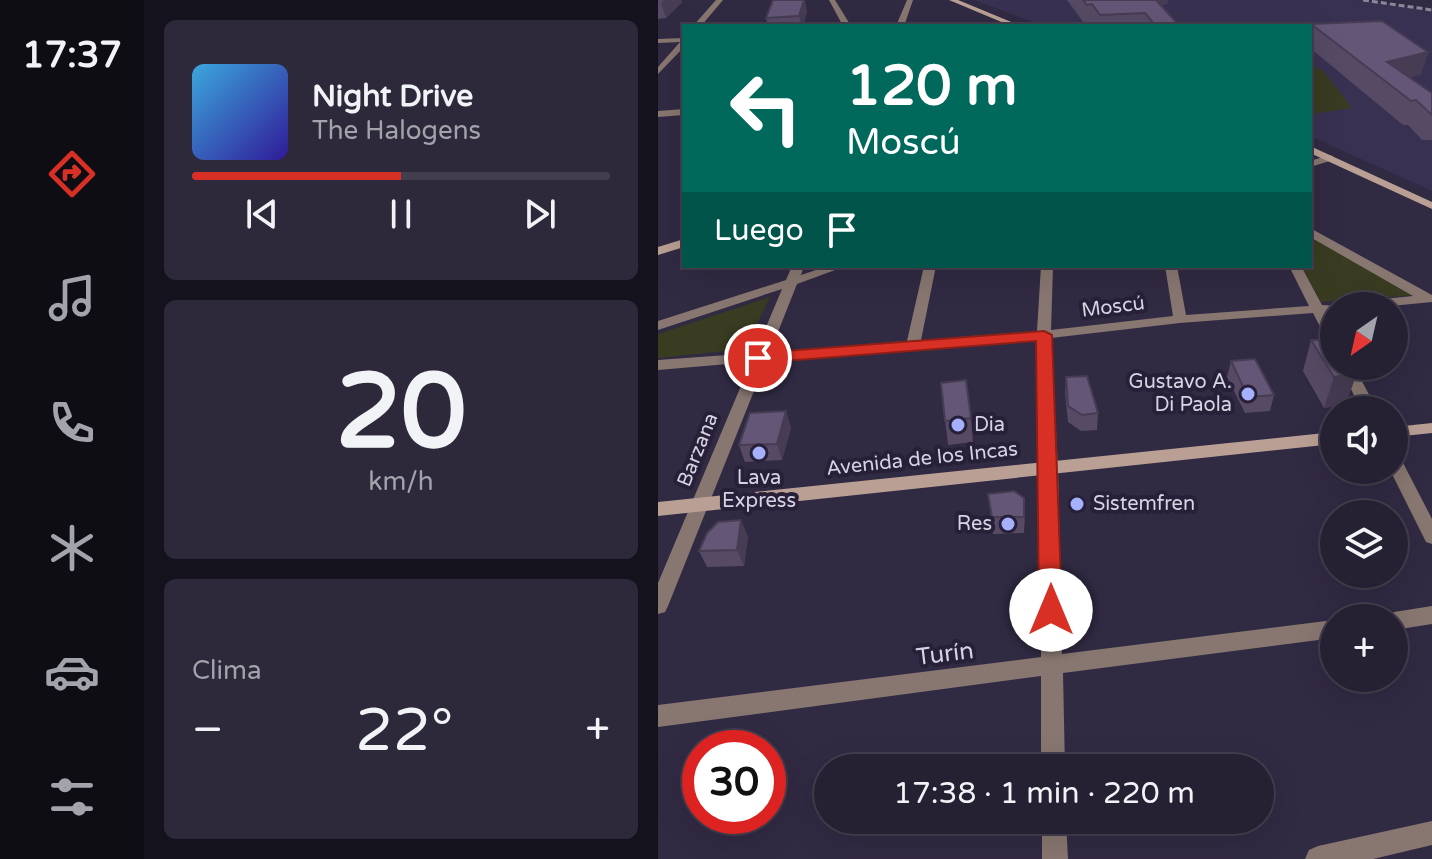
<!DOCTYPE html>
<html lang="es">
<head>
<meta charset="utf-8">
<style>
	:root { --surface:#252032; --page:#2d283a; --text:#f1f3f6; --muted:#a3a3ac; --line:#423e4d; --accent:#d93025 }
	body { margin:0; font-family:"Varela Round",sans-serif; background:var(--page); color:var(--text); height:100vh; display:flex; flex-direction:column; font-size:30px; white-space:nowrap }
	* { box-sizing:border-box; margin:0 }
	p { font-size:26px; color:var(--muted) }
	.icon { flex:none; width:44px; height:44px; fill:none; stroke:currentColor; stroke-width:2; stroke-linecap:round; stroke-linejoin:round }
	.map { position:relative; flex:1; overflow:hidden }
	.drawer { display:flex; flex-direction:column; gap:20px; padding:20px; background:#14121c; width:514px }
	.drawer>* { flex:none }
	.top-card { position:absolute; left:24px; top:24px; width:630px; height:244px; border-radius:0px; box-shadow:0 8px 32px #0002,0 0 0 2px var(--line); background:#00695c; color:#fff; overflow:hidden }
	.needle { width:52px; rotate:214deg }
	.buttons { position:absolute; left:662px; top:292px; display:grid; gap:16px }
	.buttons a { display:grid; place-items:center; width:88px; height:88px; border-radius:50%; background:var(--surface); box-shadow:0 8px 32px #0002,0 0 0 2px var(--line); font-size:40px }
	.speed { position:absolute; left:24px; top:730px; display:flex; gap:16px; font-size:40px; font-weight:700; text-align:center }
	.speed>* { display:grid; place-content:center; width:104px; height:104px; border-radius:50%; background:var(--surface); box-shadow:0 8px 32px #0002,0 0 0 2px var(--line); line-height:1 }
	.speed .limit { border:12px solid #d22; background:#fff; color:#111 }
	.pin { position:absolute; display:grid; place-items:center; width:68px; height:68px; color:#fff; margin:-34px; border:4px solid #fff; border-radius:50%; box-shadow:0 2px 8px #0007 }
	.me { position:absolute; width:88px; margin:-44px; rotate:0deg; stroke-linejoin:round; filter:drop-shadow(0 0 6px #0008) }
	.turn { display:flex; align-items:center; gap:28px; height:168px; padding:0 32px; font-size:36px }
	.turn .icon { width:104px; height:104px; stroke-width:2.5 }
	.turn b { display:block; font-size:56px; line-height:68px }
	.then { display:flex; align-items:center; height:76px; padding:0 32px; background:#0003; gap:16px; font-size:30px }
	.big { font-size:60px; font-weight:600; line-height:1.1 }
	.drawer .widget { flex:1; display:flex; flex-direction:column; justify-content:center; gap:12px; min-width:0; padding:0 28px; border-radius:12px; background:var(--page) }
	.drawer .dial { align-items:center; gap:0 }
	.dial b { font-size:104px; line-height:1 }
	.song { display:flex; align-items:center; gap:24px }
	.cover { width:96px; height:96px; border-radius:12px; background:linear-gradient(135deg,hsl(200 70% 55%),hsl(250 70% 35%)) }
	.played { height:8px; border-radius:4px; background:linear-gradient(90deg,var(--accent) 50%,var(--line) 50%) }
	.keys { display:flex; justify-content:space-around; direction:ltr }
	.heat { display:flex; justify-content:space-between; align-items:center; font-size:44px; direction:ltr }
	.trip { position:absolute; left:156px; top:754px; width:460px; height:80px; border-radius:40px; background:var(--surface); box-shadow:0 8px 32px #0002,0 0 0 2px var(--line); font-weight:600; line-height:80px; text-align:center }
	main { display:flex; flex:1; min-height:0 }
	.menu { display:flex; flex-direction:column; width:144px; justify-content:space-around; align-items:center; background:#0f0d14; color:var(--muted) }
	.menu .icon { width:56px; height:56px }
	.menu .active { color:var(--accent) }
	.menu b { font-size:36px; color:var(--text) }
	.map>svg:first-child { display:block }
</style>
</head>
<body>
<main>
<nav class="menu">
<b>17:37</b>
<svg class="icon active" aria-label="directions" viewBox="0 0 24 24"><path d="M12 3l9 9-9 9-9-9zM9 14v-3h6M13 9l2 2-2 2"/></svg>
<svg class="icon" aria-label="music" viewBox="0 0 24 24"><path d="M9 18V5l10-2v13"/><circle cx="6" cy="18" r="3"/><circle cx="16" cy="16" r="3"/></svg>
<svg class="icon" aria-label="phone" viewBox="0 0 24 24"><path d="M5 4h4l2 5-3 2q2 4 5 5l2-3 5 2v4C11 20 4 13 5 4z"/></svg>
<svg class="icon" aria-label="climate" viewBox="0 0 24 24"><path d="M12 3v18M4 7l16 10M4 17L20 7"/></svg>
<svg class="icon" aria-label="car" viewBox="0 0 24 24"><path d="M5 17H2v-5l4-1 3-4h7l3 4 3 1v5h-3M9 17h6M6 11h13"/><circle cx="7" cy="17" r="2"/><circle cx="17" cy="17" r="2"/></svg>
<svg class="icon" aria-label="filters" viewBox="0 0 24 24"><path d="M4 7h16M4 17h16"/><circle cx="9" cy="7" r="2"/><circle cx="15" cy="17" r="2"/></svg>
</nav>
<section class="drawer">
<div class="widget">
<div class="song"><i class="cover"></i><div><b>Night Drive</b><p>The Halogens</p></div></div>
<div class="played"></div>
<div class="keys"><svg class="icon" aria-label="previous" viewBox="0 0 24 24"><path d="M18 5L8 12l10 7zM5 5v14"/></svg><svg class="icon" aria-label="pause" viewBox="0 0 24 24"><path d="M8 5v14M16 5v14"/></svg><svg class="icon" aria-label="next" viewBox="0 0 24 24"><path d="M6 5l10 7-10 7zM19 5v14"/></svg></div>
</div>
<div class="widget dial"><b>20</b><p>km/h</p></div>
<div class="widget"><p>Clima</p>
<div class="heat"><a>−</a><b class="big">22°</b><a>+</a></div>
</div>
</section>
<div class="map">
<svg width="774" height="859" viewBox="0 0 774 859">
	<rect width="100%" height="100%" fill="#312a43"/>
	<path fill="#393151" d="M316,0H700L774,11V191L652,136V26H385Z"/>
	<path fill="#393c21" d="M652,64L666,72L694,108L652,114Z
		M652,234L759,295L663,302L643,266H652Z
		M112,297L87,349L0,358V334Z"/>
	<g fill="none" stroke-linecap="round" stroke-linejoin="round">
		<path fill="#887770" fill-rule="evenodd" d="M58,0H65L43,26H35Z
			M171,0H177L193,26H185Z
			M249,0H255L246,26H238Z
			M353,22L356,26H304L308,24Z
			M26,38V47L0,74V67L22,42L0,43V39Z
			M26,109V115L0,117V111Z
			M671,155L675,156V160L652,167V161Z
			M652,228L774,295V302L733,306H688L695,302L755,296L652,237Z
			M134,266H146L143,275L170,266H188L139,284L112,352L249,341L266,266H278L263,340L379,331L383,266H395L393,330L515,316L507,266H519L528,315L651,306L631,266H643L664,305L681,306H676V312L668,313L676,327V344L669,340L655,313L522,323L393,338L400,468L404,654L676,620V638L405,673L407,768H383V676L0,727V705L383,657L384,468L379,340L108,361L10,606L7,612L0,614V583L93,362L0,370V360L97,353L124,289L0,330V321L128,280Z
			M682,366H696L719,410H703Z
			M736,455L742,457L774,519V544L768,542L732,470H736Z
			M774,606V624L736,630V618H727L736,612Z
			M384,820H408L410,859H384Z
			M774,821V845L715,859H647L651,850L660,846Z"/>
		<path fill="#baa094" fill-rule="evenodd" d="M291,0H300L363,26H353Z
			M652,146L774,202V209L652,153Z
			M26,239V247L0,255V247Z
			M774,423V433L736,437V427Z
			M676,432V444L0,516V502Z"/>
		<path stroke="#8b869a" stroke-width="3" stroke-dasharray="6 3" stroke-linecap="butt" d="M705,0L774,10"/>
	</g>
	<path fill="#564a65" d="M0,0H23L24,2L8,18L0,19Z
		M409,0H510V3L503,6L519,23V26H428Z
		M149,11L145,26H110L108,18Z
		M653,24L770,52L763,74L752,77L774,93V140H764L750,125H745L652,48Z
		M653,340H676L688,404L666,408L645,371Z
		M573,361L616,395L612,411L587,413L569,377Z
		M408,377L440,413L439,430L423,431L410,422L407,393Z
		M283,383L313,418L315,442L290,445Z
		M128,411L133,428L124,460L87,462L81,445Z
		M330,494L367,514L366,533L335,534Z
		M90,536L86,566L49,567L41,551Z"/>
	<path fill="#463c53" d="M6,0H23L24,2L8,18L3,3Z
		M146,0H147L149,11L145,26H143L141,16Z
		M485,0H510V3L484,13Z
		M770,52L763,74L730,83L729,62Z
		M699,373L688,404L666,408L676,377Z
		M128,411L133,428L124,460L119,444Z
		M83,520L90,536L86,566L79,550Z"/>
	<path fill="#645676" stroke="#463c53" stroke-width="2" d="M115,0H146L141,16L108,18Z
		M425,0H498L519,23L497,25L487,13L442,15L434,4L429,5Z
		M724,21L770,52L729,62L774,93V115L758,100L753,101L653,24Z
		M653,340H676V366H694L699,373L676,377Z
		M597,359L616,395L590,397L573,361Z
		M429,376L440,413L424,415L410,406L408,377Z
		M308,380L313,418L287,421L283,383Z
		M128,411L119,444L81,445L92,413Z
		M356,491L366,498V517H334L330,494Z
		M83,520L79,550L41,551L49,533L60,522Z"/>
	<path fill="#d93025" stroke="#8d1f18" stroke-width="2" d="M386,331L394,335L404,610L401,617L393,620L385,617L381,610L378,341L100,363L92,358L100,353Z"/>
	<g fill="#a5b1fc" stroke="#272038" stroke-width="3">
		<circle cx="590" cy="394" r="8"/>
		<circle cx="300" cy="425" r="8"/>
		<circle cx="101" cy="453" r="8"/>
		<circle cx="419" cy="504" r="8"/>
		<circle cx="350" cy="524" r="8"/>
	</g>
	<g text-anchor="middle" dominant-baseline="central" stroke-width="8" stroke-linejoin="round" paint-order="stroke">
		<g font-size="20" fill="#d6d3e3" stroke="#272038">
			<text transform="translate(455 307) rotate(-7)">Moscú</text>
			<text transform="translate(40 450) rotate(-68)">Barzana</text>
			<text transform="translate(264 459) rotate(-6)">Avenida de los Incas</text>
		</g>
		<g font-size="20" fill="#d6d3e3" stroke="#272038" text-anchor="end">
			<text x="574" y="382">Gustavo A.<tspan x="574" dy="23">Di Paola</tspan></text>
			<text x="316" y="425" text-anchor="start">Dia</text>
			<text x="101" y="478" text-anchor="middle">Lava<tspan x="101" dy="23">Express</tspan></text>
			<text x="435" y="504" text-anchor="start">Sistemfren</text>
			<text x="334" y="524">Res</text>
		</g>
		<g font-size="24" fill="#d6d3e3" stroke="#272038">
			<text transform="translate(287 654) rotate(-7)">Turín</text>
		</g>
	</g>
</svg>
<div class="buttons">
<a><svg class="needle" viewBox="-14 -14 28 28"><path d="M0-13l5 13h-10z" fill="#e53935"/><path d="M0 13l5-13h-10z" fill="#a3a3ac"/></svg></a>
<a><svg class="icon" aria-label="sound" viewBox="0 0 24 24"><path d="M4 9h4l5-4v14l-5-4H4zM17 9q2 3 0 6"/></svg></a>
<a><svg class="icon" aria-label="layers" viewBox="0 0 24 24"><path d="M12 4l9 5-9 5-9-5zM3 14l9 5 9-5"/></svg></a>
<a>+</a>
</div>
<div class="speed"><div class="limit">30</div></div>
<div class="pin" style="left:100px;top:358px;background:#d93025"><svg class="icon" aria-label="arrive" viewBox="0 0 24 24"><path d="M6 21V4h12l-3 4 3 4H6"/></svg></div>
<svg class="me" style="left:393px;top:610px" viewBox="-20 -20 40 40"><circle r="19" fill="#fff"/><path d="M0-13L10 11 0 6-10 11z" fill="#d93025"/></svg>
<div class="trip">17:38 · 1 min · 220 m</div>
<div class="top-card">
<div class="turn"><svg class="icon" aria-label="left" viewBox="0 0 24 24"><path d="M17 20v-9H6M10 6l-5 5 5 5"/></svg><div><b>120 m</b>Moscú</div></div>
<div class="then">Luego<svg class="icon" aria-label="arrive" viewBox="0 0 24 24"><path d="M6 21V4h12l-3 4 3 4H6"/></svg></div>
</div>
</div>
</main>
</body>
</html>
